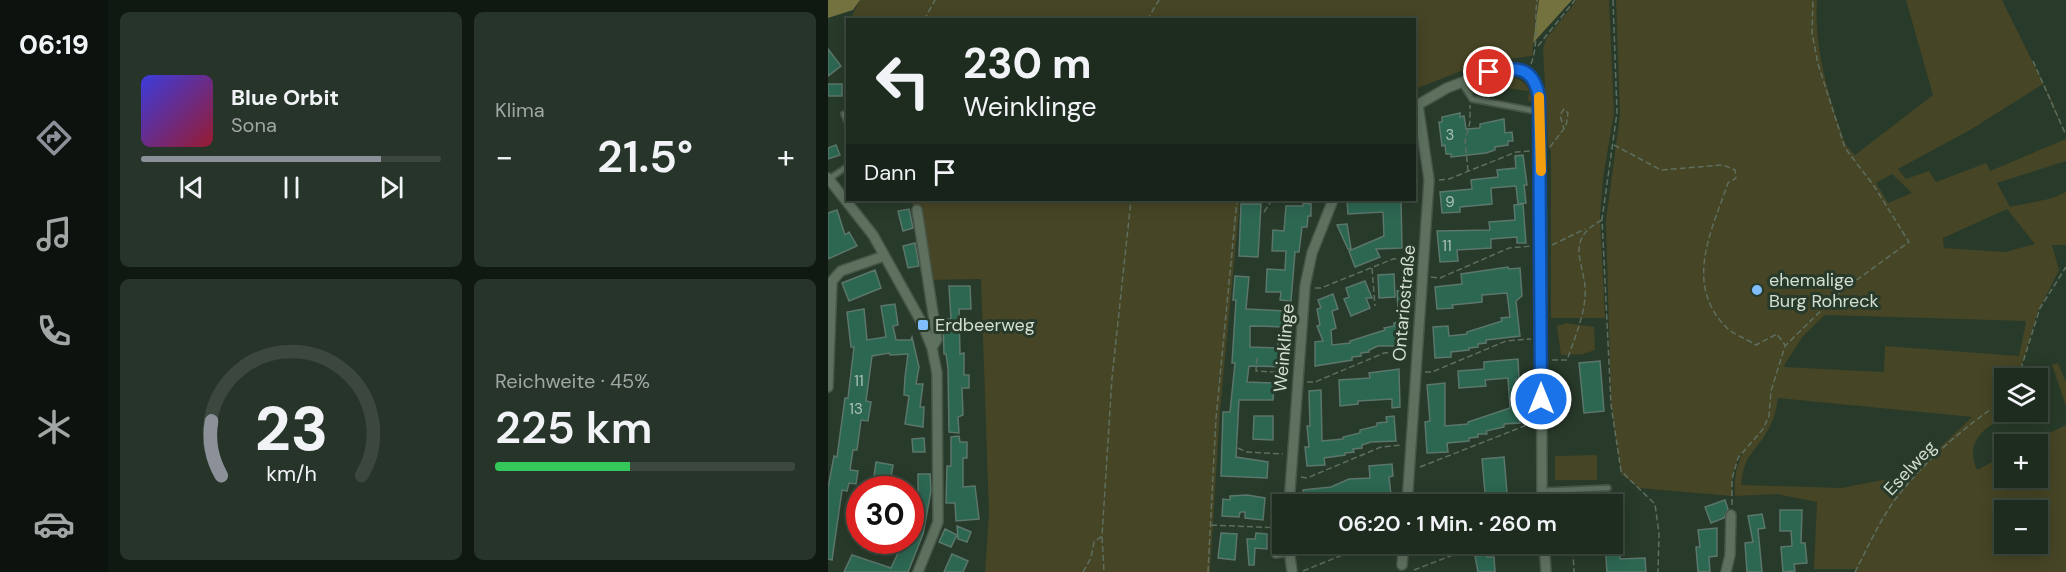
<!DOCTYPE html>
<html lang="de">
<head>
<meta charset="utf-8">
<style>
	:root { --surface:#1e2c20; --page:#263429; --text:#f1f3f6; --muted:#a1a7a5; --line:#3c483e; --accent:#8c9099 }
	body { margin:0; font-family:"DM Sans",sans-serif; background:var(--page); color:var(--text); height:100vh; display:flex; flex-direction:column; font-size:22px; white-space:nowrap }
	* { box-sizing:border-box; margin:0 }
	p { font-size:20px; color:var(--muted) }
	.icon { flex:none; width:33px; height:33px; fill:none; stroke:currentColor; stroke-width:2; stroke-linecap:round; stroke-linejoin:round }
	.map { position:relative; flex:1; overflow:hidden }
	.panel { display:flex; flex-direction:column; gap:12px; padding:12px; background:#101812; width:720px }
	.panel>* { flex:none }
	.guide { position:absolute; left:18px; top:18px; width:570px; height:183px; border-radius:0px; box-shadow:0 3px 15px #0003,0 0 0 2px var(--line); background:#1e2c20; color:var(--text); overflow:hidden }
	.buttons { position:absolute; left:1166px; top:368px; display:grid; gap:12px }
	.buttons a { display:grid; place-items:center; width:54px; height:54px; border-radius:0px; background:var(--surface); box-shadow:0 3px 15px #0003,0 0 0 2px var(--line); font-size:30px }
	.speed { position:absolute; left:18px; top:476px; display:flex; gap:12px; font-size:30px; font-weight:700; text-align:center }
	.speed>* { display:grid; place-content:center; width:78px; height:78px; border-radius:50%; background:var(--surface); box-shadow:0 3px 15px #0003,0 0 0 2px var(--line); line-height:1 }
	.speed .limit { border:9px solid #d22; background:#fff; color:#111 }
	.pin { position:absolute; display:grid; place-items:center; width:51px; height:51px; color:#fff; margin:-26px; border:3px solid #fff; border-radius:50%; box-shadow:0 2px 6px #0007 }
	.me { position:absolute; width:66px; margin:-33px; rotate:0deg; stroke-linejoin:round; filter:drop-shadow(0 0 4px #0008) }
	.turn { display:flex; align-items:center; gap:21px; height:126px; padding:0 18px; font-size:27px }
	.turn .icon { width:78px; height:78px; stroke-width:2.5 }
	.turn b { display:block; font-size:42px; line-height:51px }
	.then { display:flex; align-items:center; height:57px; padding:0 18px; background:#0003; gap:12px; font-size:22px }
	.big { font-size:45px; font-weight:600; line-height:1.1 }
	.panel .tile { flex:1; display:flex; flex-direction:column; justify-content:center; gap:9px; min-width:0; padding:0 21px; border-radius:9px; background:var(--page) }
	.panel .dial { align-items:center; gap:0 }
	.dial svg { height:156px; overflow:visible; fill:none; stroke:var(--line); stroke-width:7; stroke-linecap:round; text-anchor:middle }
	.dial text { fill:var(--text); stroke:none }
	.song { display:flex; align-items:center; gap:18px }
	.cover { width:72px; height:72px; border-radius:9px; background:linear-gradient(135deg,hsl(240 70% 55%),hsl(350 70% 35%)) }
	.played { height:6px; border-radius:3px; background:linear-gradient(90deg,var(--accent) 80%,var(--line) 80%) }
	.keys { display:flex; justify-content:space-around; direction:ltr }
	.heat { display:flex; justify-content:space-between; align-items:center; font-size:33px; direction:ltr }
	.charge { height:9px; border-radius:4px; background:linear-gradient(90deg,#34c759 45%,var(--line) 0) }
	.panel .tiles { flex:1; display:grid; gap:12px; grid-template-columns:repeat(2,1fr) }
	.trip { position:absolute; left:444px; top:494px; width:351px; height:60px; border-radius:0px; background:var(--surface); box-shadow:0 3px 15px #0003,0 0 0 2px var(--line); font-weight:600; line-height:60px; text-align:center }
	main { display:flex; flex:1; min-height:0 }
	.tab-bar { display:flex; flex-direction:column; width:108px; justify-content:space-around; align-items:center; background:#0c120d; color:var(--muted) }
	.tab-bar .icon { width:42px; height:42px }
	.tab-bar .current { color:var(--accent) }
	.tab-bar b { font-size:27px; color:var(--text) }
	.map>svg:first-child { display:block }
</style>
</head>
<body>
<main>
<nav class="tab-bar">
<b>06:19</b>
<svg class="icon current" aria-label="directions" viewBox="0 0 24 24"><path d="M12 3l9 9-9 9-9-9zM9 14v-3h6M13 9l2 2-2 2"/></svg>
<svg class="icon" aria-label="music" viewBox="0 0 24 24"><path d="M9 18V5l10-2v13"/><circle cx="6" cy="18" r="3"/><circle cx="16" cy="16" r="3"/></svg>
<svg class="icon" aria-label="phone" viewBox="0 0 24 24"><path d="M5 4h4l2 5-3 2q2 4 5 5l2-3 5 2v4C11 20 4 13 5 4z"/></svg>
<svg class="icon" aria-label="climate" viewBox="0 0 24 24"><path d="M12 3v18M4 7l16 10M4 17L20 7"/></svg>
<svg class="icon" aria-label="car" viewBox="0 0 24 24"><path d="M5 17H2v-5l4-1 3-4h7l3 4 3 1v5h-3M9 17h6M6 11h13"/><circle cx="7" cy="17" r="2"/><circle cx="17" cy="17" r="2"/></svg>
</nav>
<section class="panel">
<div class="tiles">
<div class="tile">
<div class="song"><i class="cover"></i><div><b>Blue Orbit</b><p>Sona</p></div></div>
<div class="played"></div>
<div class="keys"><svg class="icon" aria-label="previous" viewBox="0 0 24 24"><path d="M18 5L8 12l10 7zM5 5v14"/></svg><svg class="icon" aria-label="pause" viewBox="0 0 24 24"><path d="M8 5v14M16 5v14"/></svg><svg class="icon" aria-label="next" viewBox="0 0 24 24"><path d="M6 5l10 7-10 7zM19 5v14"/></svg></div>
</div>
<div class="tile"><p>Klima</p>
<div class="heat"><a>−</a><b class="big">21.5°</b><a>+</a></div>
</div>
<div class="tile dial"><svg viewBox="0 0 100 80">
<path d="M14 69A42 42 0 1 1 86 69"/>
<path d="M14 69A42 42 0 0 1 9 41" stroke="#8c9099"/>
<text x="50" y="56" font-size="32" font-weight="700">23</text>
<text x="50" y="72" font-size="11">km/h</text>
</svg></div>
<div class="tile"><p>Reichweite · 45%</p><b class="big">225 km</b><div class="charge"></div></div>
</div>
</section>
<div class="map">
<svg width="1238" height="572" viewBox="0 0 1238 572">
	<rect width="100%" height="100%" fill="#283a2a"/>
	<path fill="#464525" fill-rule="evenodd" d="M32,0H711L704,56L654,63L587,89L586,20H22Z
		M749,0H781L786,113L775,178L772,217L777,318H723V151L720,147L715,48L718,39Z
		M788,0H989C986,51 1001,97 1018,145L1027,155L1105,95L1078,0H1174L1224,101L1238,138L1215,84L1142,130L1070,169L1078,179L1101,171L1108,182L1158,163L1162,171L1238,139V161L1169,183L1182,207L1225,198L1238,192V245H1224L1231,270L1209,314L1191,375L1199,373L1200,378H1176V411H1184C1161,427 1135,437 1149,470L1176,456V477H1209V444H1200L1238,425V572H1027L1028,569H986L989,502L949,494L907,496C906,477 908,465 917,449C905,462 904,479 904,496L811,488L793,474L783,403L778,221L792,115ZM1064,174L1084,193L1060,203L1048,183ZM1179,209L1207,244L1177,252L1116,248L1115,238ZM997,315L1198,321V322L1191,356L1057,346L1056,372L955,367L975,336ZM950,398L1144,417L1084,474L1014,488L913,485C917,451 926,455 940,430C946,420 948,410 950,398ZM1176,510H1209V543H1176Z
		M678,76C696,79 701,84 704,102L700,101L701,91L653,85L651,91L645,88L647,83Z
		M84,200H412L392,410L382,572H157L161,514L153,279L99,280Z
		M738,323L766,327L767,350L755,354L733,355L729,326Z
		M1230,363L1238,382V406L1224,365Z
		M769,455V480H727V456Z"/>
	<path fill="#74723f" d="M0,0H32L25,10L0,18Z
		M711,0H744L705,43Z"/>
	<path fill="#2c6752" stroke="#5b766b" stroke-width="1.5" d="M0,49L13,66L0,76Z
		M0,84H14V96H0Z
		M632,113V117L636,116L638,129L652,128V124L676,119L677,133L684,132L685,141H680V145L667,147V150L658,153L623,157V154H618L617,145L614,146L611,122H614V117Z
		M8,145L12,155L0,159V148Z
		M695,155L699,185H696L698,203L690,204L688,186L663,188L664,204L632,207V212L614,213L612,192L644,189L643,180L670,177L669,170L688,168L687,156Z
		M519,200H573L574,248L548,249L552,257L527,267L521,251L556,236L555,212L520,214Z
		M475,203L483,204V216H480L479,227H474L471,252H467L463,301L452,300L453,292H438L439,269L457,270L458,251H444L445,230L456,231L458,206H475Z
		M413,204H433L430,257L411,256Z
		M695,204L698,243H689V237L663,239V248L629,250L630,261L612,262L609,231L662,230L661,222L687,220L686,205Z
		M81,209L85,228L75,231L70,211Z
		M9,210L17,235L21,232L29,246L0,259V213Z
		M519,224L523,249H520L509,225Z
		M87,243L91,266L80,268L75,246Z
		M680,267L681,269L692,268L694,296L688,301L692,336L658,340V343L650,344V347L641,348V350L623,352V357L607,358L605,327L620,326L621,336L639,334V332L674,321L673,318L682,317L679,293L654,295V302L624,305L625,308L609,309L607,287L634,284L633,274Z
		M47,270L53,288L21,301L14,283Z
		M566,274L567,297L551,298L550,275Z
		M407,276L421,277L418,309L459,311L458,327L422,326V347L450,348V336L459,337L458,367L421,366L419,382L446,383L445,400H411L408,457L440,462L439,478L393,476L395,412H402L407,363H404L408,300H405Z
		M537,281L544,298H538L542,308L523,316L516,299L521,297L518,288Z
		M121,286H142L143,309H131L132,354L136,353V375H141V388H134L135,415L130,417L131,433L121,432L120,368L118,354H116L115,319H123Z
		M577,290L579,308L570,309L569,291Z
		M505,294L510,309L504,311L508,328L503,330L504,345L522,343V341L557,330L556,328L566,326V323L573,322L576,346H550L541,350V352L533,353V356L524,357V360L487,366V342L495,341L489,326L492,325L489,309L493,308L490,300Z
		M67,304L70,325L65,326L68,340H83L84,337L91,367L88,384H95L92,407H96L95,427L77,424L81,396L76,395L77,377L80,354L62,355L61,353L44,356L38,401L43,402L40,421L33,420L29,450H25L22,470L30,471L28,484L21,483L19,491L14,490L4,560L0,559V488L6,456L9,457L17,398H20L26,347H23L19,312L36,309L39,340L58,337L53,306Z
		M690,359L691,379H688L692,423L676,424V427L658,431L659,434H650V437L641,438V441L619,443L620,452L599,453L597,422L602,421L599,385L617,383V426L640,424V422L682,408L680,378L657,380L658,386L631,388L630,371L656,369V362Z
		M772,361L776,411L756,413L751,363Z
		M571,369L572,407L564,408V399L530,401V404L512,406L511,380L542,378L541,373Z
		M493,390L494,441L515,439V437L532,433V430L549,426V423L559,422L558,417L566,416L568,441L543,442L534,445V448L525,449L526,452L517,453V455L496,458L497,465L479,466L477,447H481L479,426H482L481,391Z
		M426,416H445V440L425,439Z
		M131,436L132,442H139V458H135V487L147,486L151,519L128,521L127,503H118L119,466H123V437Z
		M96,438L97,452H85L84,439Z
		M676,457L680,504H658L654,459Z
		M48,462L65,465L63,477L71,478L69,489L45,483Z
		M564,464L565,476L561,477L564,504H556L554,493L522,496V498L513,499L505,504H477L475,490L503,487L521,479L542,478L541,466Z
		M90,474H102L103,491L95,534L80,572H16L24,555L63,568L70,553L57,548L60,540H82V497L90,499Z
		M790,493V504H751V496H758V494Z
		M419,495L437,498L435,520L417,518V512H412L411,517L394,516L395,499L402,500V496Z
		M897,500L900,509L896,518L883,523L877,507Z
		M952,510H974L973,543H977L979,563L966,564L967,571L955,572L953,547L964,546L963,531H952Z
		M934,514L937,528L930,529L934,572H919L917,543L925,542L920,516Z
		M129,526L143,532L139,542L130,539Z
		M889,528V556L881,557L882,572H870L868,547H872L870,530Z
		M117,529L129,535L123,547L111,542Z
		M393,533L409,534L407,560L390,558Z
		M428,533L439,534V549L427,548L426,565H421L419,539H427Z
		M474,543H510V550L474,551Z
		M777,543H791L792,559L817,558L818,572H779Z
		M124,554L140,561L135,572H116Z
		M659,555V557H666L667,572H650L647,556Z"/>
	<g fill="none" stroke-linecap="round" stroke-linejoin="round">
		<g stroke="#475648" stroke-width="8">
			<path id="lane" d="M633,82L644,99L712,112
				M16,114L20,124
				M1,179L20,166
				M713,491L780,488"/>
		</g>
		<g stroke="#475648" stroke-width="12">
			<path id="street" d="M586,107L619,88L661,72L689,69L700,74L709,84L713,149L714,504
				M0,178L45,235L95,325L104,348L109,373L110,522L90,572
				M89,210L109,339L104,348
				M0,387L4,281L13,271L56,256
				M461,504L477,286L484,253L505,200
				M579,504L601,180L590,105
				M460,543L464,571
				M716,543L718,572
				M448,553L461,551
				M574,565L576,543
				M898,572L902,555L903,515"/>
		</g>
		<path stroke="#5e6e5f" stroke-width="1.5" stroke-dasharray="6 3" stroke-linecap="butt" d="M785,0L789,113L774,219L783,405L793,471L827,504L831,534L830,572
			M96,20L107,0
			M319,20L331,0
			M710,46L747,0
			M1205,61L1238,135
			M703,64C711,43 706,22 709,0
			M786,145L833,170L895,165L907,170L908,178L900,183C883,232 855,286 900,329C907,335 919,339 928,345L949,334L957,345
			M722,147L738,126L740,113L736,109L732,115L736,129
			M640,171L637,141L642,122V105
			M611,180L621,179L688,152L703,151
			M436,212L444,200
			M724,245L757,229
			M544,268L547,306
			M603,277L612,278L681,248L703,246
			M487,288H493L565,259L587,257
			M429,358L428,371L461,373
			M724,360H739C746,340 755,319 757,298C760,265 733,242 774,220
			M597,372H604L678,341L703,339
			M1190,378L1212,308L1238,267
			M479,382H487L556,353L579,351
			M410,448L418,452L455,454
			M592,467L704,423
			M473,477L479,478L553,447L573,445
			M904,505V479L910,458L935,429L941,416L943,391L957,346L1012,292L1081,242L1046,186L1017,148L990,64L984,33L985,0
			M383,525L454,528
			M274,537L276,572
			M739,543L745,552L746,572
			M727,554L743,552
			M586,570L656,543
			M475,571L544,543
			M255,572L263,558L266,542L274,536L284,378L303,200
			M380,572L388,418L409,200
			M1027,572C1041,545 1054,515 1073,492C1101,457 1139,425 1176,400"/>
		<use href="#lane" stroke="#5e715f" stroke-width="4.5"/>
		<use href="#street" stroke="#5e715f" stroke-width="9"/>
	</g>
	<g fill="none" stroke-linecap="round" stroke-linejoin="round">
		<g stroke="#114b97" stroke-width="15">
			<path id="route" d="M661,72C688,67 705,65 711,97L713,399"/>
		</g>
		<use href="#route" stroke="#1a73e8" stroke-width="10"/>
		<path stroke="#f59e0b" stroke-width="10" d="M711,97L713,171"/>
	</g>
	<g fill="#80bdfa" stroke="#283a2a" stroke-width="2">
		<circle cx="929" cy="290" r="6"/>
		<rect x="89" y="319" width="12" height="12" rx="3"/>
	</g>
	<g text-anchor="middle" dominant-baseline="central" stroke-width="6" stroke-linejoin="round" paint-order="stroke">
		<g font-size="15" fill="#aac1b4">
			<text x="622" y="135">3</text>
			<text x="622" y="202">9</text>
			<text x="619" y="246">11</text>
			<text x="31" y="381">11</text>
			<text x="28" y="409">13</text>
		</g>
		<g font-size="18" fill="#d4dfd4" stroke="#283a2a" text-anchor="start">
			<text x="941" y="280">ehemalige<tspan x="941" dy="21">Burg Rohreck</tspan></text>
			<text x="107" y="325">Erdbeerweg</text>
		</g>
		<g font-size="18" fill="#d4dfd4" stroke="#283a2a">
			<text transform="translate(576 303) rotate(-85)">Ontariostraße</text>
			<text transform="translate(456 348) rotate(-85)">Weinklinge</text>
			<text transform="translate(1082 468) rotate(-47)">Eselweg</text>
		</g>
	</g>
</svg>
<div class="buttons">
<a><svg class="icon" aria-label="layers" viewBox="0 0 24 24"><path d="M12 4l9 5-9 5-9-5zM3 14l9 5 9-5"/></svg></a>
<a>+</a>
<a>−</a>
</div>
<div class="speed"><div class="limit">30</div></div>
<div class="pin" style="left:661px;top:72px;background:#d93025"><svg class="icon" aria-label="arrive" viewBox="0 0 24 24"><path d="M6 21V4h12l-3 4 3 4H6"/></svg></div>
<svg class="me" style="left:713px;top:399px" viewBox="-20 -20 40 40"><circle r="17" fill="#1a73e8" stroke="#fff" stroke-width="3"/><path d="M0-11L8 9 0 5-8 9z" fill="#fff"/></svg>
<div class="trip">06:20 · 1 Min. · 260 m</div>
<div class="guide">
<div class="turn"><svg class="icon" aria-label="left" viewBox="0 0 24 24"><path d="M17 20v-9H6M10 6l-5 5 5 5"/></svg><div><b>230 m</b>Weinklinge</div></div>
<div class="then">Dann<svg class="icon" aria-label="arrive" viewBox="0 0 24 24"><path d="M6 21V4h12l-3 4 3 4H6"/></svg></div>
</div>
</div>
</main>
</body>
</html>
